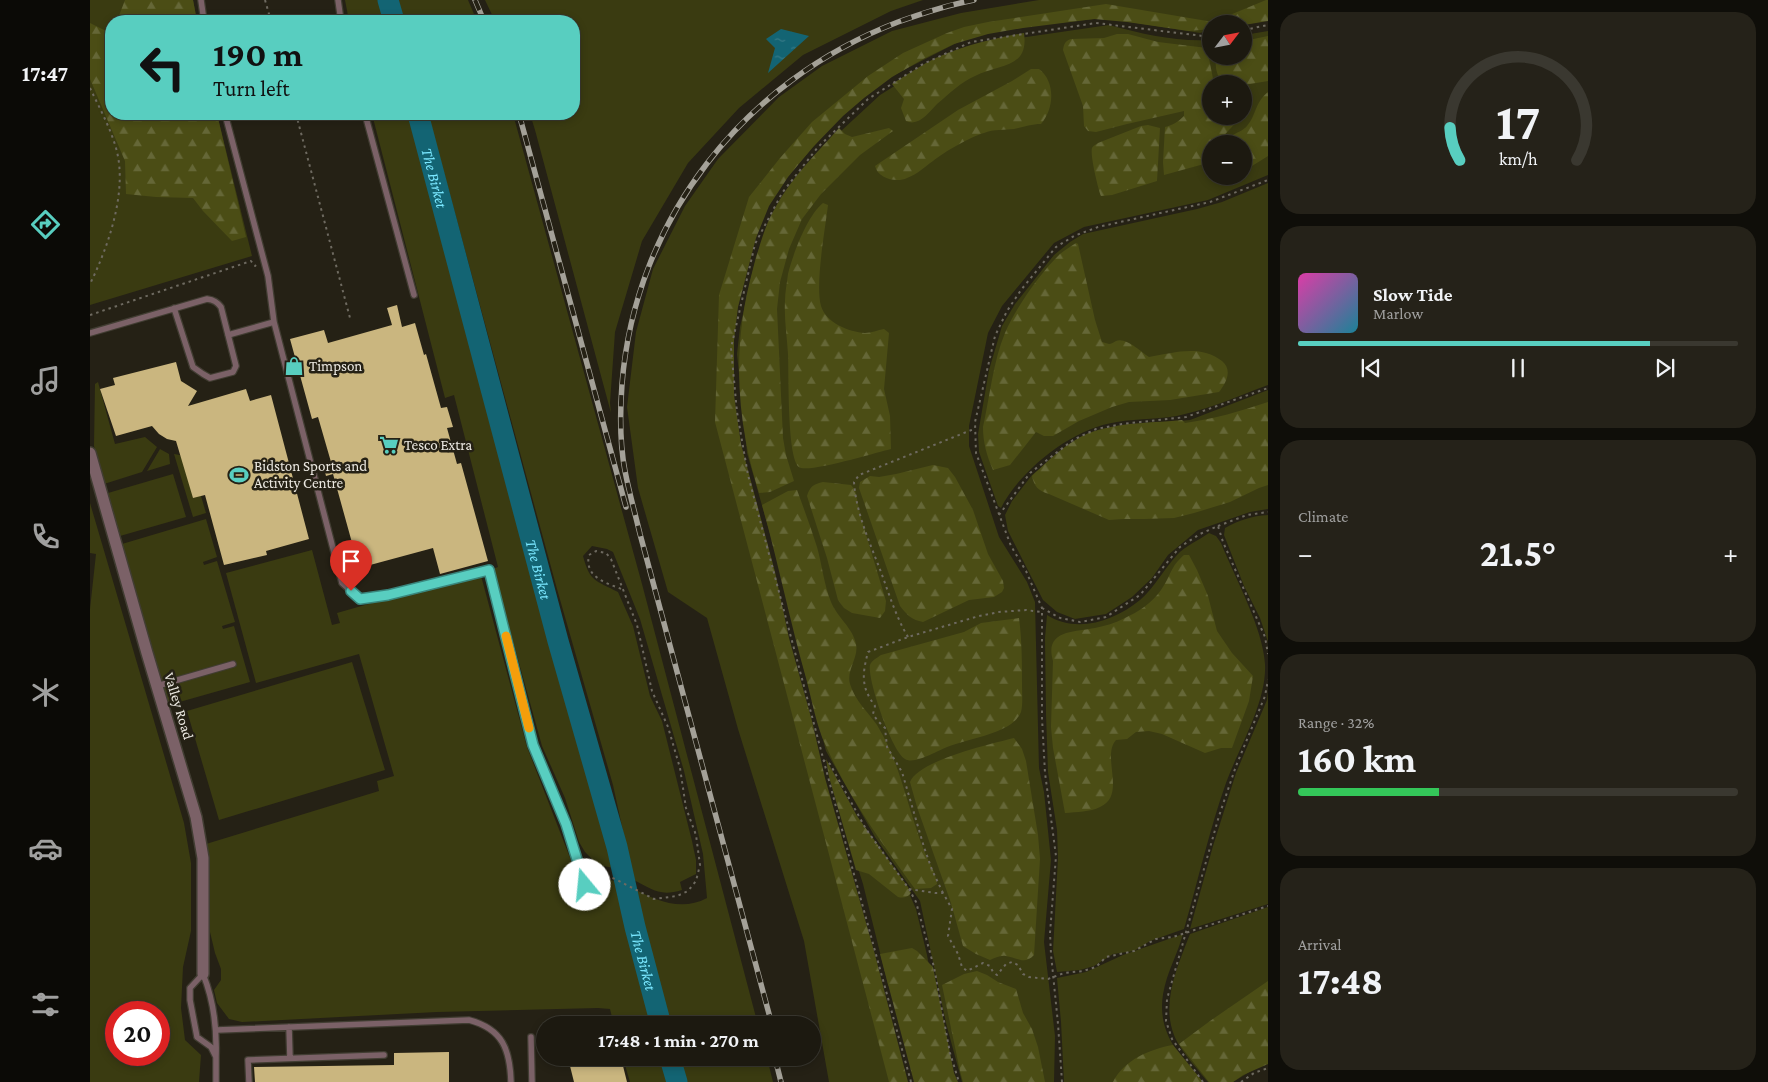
<!DOCTYPE html>
<html lang="en">
<head>
<meta charset="utf-8">
<style>
	:root { --surface:#1c1910; --page:#252219; --text:#f1f3f6; --muted:#a0a09f; --line:#3a3830; --accent:#58cec0 }
	body { margin:0; font-family:"Crimson Pro",serif; background:var(--page); color:var(--text); height:100vh; display:flex; flex-direction:column; font-size:19px; white-space:nowrap }
	* { box-sizing:border-box; margin:0 }
	p { font-size:16px; color:var(--muted) }
	.icon { flex:none; width:28px; height:28px; fill:none; stroke:currentColor; stroke-width:2; stroke-linecap:round; stroke-linejoin:round }
	.map { position:relative; flex:1; overflow:hidden }
	.side { display:flex; flex-direction:column; gap:12px; padding:12px; background:#0f0e09; width:500px }
	.side>* { flex:none }
	.top-card { position:absolute; left:15px; top:15px; width:475px; height:105px; border-radius:20px; box-shadow:0 2px 8px #0003,0 0 0 1px var(--line); background:#58cec0; color:#111; overflow:hidden }
	.needle { width:32px; rotate:58deg }
	.tools { position:absolute; left:1112px; top:15px; display:grid; gap:10px }
	.tools a { display:grid; place-items:center; width:50px; height:50px; border-radius:50%; background:var(--surface); box-shadow:0 2px 8px #0003,0 0 0 1px var(--line); font-size:25px }
	.speed { position:absolute; left:15px; top:1001px; display:flex; gap:10px; font-size:25px; font-weight:700; text-align:center }
	.speed>* { display:grid; place-content:center; width:65px; height:65px; border-radius:50%; background:var(--surface); box-shadow:0 2px 8px #0003,0 0 0 1px var(--line); line-height:1 }
	.speed .limit { border:8px solid #d22; background:#fff; color:#111 }
	.pin { position:absolute; display:grid; place-items:center; width:42px; height:42px; color:#fff; margin:-51px -21px; border-radius:50% 50% 50% 0; rotate:-45deg; box-shadow:0 0 5px #0007 }
	.pin .icon { rotate:45deg }
	.me { position:absolute; width:55px; margin:-28px; rotate:343deg; stroke-linejoin:round; filter:drop-shadow(0 0 4px #0008) }
	.turn { display:flex; align-items:center; gap:18px; height:105px; padding:0 25px; font-size:22px }
	.turn .icon { width:65px; height:65px; stroke-width:2.5 }
	.turn b { display:block; font-size:35px; line-height:42px }
	.big { font-size:38px; font-weight:700; line-height:1.1 }
	.side .tile { flex:1; display:flex; flex-direction:column; justify-content:center; gap:8px; min-width:0; padding:0 18px; border-radius:20px; background:var(--page) }
	.side .dial { align-items:center; gap:0 }
	.dial svg { height:130px; overflow:visible; fill:none; stroke:var(--line); stroke-width:7; stroke-linecap:round; text-anchor:middle }
	.dial text { fill:var(--text); stroke:none }
	.song { display:flex; align-items:center; gap:15px }
	.cover { width:60px; height:60px; border-radius:8px; background:linear-gradient(135deg,hsl(320 70% 55%),hsl(190 70% 35%)) }
	.played { height:5px; border-radius:2px; background:linear-gradient(90deg,var(--accent) 80%,var(--line) 80%) }
	.keys { display:flex; justify-content:space-around; direction:ltr }
	.heat { display:flex; justify-content:space-between; align-items:center; font-size:28px; direction:ltr }
	.charge { height:8px; border-radius:4px; background:linear-gradient(90deg,#34c759 32%,var(--line) 0) }
	.trip { position:absolute; left:446px; top:1016px; width:285px; height:50px; border-radius:25px; background:var(--surface); box-shadow:0 2px 8px #0003,0 0 0 1px var(--line); font-weight:700; line-height:50px; text-align:center }
	main { display:flex; flex:1; min-height:0 }
	.menu { display:flex; flex-direction:column; width:90px; justify-content:space-around; align-items:center; background:#0b0a06; color:var(--muted) }
	.menu .icon { width:35px; height:35px }
	.menu .on { color:var(--accent) }
	.menu b { font-size:22px; color:var(--text) }
	.map>svg:first-child { display:block }
</style>
</head>
<body>
<main>
<nav class="menu">
<b>17:47</b>
<svg class="icon on" aria-label="directions" viewBox="0 0 24 24"><path d="M12 3l9 9-9 9-9-9zM9 14v-3h6M13 9l2 2-2 2"/></svg>
<svg class="icon" aria-label="music" viewBox="0 0 24 24"><path d="M9 18V5l10-2v13"/><circle cx="6" cy="18" r="3"/><circle cx="16" cy="16" r="3"/></svg>
<svg class="icon" aria-label="phone" viewBox="0 0 24 24"><path d="M5 4h4l2 5-3 2q2 4 5 5l2-3 5 2v4C11 20 4 13 5 4z"/></svg>
<svg class="icon" aria-label="climate" viewBox="0 0 24 24"><path d="M12 3v18M4 7l16 10M4 17L20 7"/></svg>
<svg class="icon" aria-label="car" viewBox="0 0 24 24"><path d="M5 17H2v-5l4-1 3-4h7l3 4 3 1v5h-3M9 17h6M6 11h13"/><circle cx="7" cy="17" r="2"/><circle cx="17" cy="17" r="2"/></svg>
<svg class="icon" aria-label="filters" viewBox="0 0 24 24"><path d="M4 7h16M4 17h16"/><circle cx="9" cy="7" r="2"/><circle cx="15" cy="17" r="2"/></svg>
</nav>
<div class="map">
<svg width="1178" height="1082" viewBox="0 0 1178 1082">
	<defs>
		<pattern id="forest-firs" width="22" height="20" patternUnits="userSpaceOnUse" patternTransform="scale(1.25)"><rect width="22" height="20" fill="#4b4d15"/><path d="M5 1l3.5 6h-7zM16 11l3.5 6h-7z" fill="#656737"/></pattern>
		<pattern id="water-ripples" width="26" height="14" patternUnits="userSpaceOnUse" patternTransform="scale(1.25)"><rect width="26" height="14" fill="#136473"/><path d="M2 4q2-2 4 0t4 0M15 11q2-2 4 0t4 0" fill="none" stroke="#367a87"/></pattern>
	</defs>
	<rect width="100%" height="100%" fill="#252115"/>
	<path fill="#3a3b11" fill-rule="evenodd" d="M0,0H103L107,21H21V114H127L162,256L0,305Z
		M255,0H296L302,21H259Z
		M307,0H378L387,21H313Z
		M395,0H833L801,11L713,55L649,108L598,163L552,241L525,332L520,403L521,413L445,130L440,114H484V21H405Z
		M949,0H1178L1121,24V30L1110,33L1015,18L927,27L884,34L779,88L746,121L667,211L637,351L644,438L815,1082H739L714,941L648,729L617,618L578,592L548,488L537,407L546,332L563,269L595,206L628,159L689,97L732,66L802,31L871,13Z
		M1019,25C1053,34 1086,42 1121,40V56H1154V35L1178,31V175L1118,200L994,227L964,243L912,306L898,333L879,426V446L909,537L937,582L945,602L949,768L954,792L961,860L954,942L965,1036L964,1082H872L856,1023L830,901L785,837L736,751L712,662L691,572L657,453L647,354L650,327L666,256L678,227L724,156L790,95L832,69L889,44ZM1121,84H1154V116H1121ZM1121,144H1154V176H1121Z
		M282,114H326L448,577L529,869L508,865L495,852L489,842L475,798L452,746L403,569L408,567L364,395L355,398Z
		M338,114H423L552,584L668,1025H579L542,888C565,900 591,912 617,898L613,854L594,771L550,619L523,552L517,549L502,546L493,556C500,582 505,580 528,592L543,626L560,696L572,721L602,841L606,860V874L590,882L592,890C569,897 562,889 542,879L541,868L523,785L467,589Z
		M1178,183V385C1151,395 1124,407 1095,414C1073,420 1049,418 1027,422C983,428 931,469 911,508L908,506L889,452L888,434L899,370L912,326L925,304L964,255L980,242L993,234L1107,209L1132,202Z
		M8,382L25,444L55,437L67,447L52,472L14,484L4,446L5,384Z
		M1178,390V509L1160,512L1108,530L1078,555L1062,578L1042,597L1016,614L985,619L967,612L953,600L918,531L915,515L922,501L942,475L982,443L1028,427L1100,420Z
		M70,449L79,454L80,464L57,471Z
		M84,454L90,455L111,496L116,513L103,517Z
		M83,474L96,517L30,536L18,493Z
		M0,503L94,823L101,863V931L93,967L91,1008L95,1040L111,1055L109,1082H0V609L6,554L0,553ZM26,1012H69V1055H26Z
		M1178,515V642L1170,618L1154,586L1134,535L1135,528C1149,520 1162,516 1178,515Z
		M116,519L127,557L113,562L114,565L127,561L145,622L132,626L133,629L144,626L160,682L79,705L32,544Z
		M1119,533L1126,536L1131,543C1145,578 1173,628 1175,664C1177,702 1149,747 1136,783C1119,831 1108,881 1094,929L1060,941L1044,951L1023,954L1004,966L990,970L967,972L963,951L968,858L967,830L958,772L956,714L955,638L957,615C987,634 1024,621 1050,600C1064,588 1074,569 1087,555C1095,546 1109,540 1119,533Z
		M222,550L242,625L250,623L247,613L390,572L437,747L484,868L489,888L501,883L498,873L534,884L536,919L565,1025H524L520,1009L508,1008L347,1012L152,1022L139,1019L127,1003L124,990L131,980V969L125,953L120,932L116,844L289,791L287,781L304,776L269,654L166,683L136,573Z
		M262,662L295,770L129,820L97,711Z
		M1178,692V904L1100,929L1123,846L1146,773L1177,700Z
		M758,837L819,893L826,909L837,955L858,1068L798,985L773,884Z
		M1178,907V1064L1166,1068L1143,1082H1118C1108,1070 1089,1049 1084,1035C1071,1002 1088,965 1100,934Z
		M1093,934C1089,949 1082,963 1077,978C1062,1025 1083,1047 1110,1082H974L971,1022L967,978L996,972L1033,955Z
		M533,1058H573L580,1082H540Z
		M587,1058H677L683,1082H594Z"/>
	<path fill="url(#forest-firs)" d="M35,0H103L107,21H27Z
		M1176,0H1178V21L1154,25V24H1121V29L1099,31L1037,22L1004,19L933,28L898,34L864,44L833,59L802,77L774,98L753,116L723,147L698,177L679,206L666,238L648,307L644,340V395L651,444L685,572L699,638L722,721L735,778L784,951L818,1082H799L625,422L629,295L659,197L690,158L722,122L778,76L813,53L857,33L874,27L898,22L1016,4L1123,22Z
		M0,23L16,31L21,26V114H127L156,237L142,241L113,211L103,198L66,197L36,194L35,161L0,79Z
		M934,33C939,69 909,64 885,76C871,82 859,94 847,104C839,112 829,127 816,121L811,108L814,99L802,84C813,77 824,70 836,63C867,47 900,39 934,33Z
		M1027,34H1038L1068,42L1117,48L1124,84H1121V116H1152L1126,144H1121V149L1114,164L1074,175L1073,162L1075,127C1083,125 1088,122 1094,116V111L1037,124L1006,132L998,131L994,126L993,106L973,50C974,44 975,41 981,39L1014,38Z
		M1178,36V81L1154,85L1134,84C1126,76 1125,67 1126,56H1154V41Z
		M941,69H949C966,82 964,109 951,124C941,124 934,127 924,129C915,130 903,129 894,133C880,137 854,152 843,161C834,167 828,174 817,178C807,183 788,179 785,166L868,110L922,81Z
		M1178,92V156L1154,171V144H1135C1139,133 1150,134 1157,126C1166,116 1165,102 1178,92Z
		M1058,125L1070,128L1067,181L1022,195L1011,196C1008,188 1000,155 1002,148C1004,145 1005,145 1008,143L1051,126Z
		M749,128L755,134L762,137L799,128L803,131L770,155L731,194L712,219L699,249L690,282L687,309L693,438L696,455L704,481L680,492L669,493C664,476 659,459 656,442C645,384 647,326 663,269C669,248 674,227 685,208C701,178 726,154 749,128Z
		M733,203L738,205C735,230 725,284 731,306C736,323 759,332 775,333C781,333 788,330 794,329L799,333L794,389L800,416L801,449C788,452 716,474 709,467C697,458 699,373 698,354C697,336 694,319 695,301C695,292 697,283 698,274C703,254 717,216 733,203Z
		M986,243L988,244L1005,320L1012,342L1019,344C1021,344 1024,342 1026,341C1036,337 1051,352 1059,357C1084,353 1110,344 1132,361C1143,370 1136,383 1129,392L1080,400L1039,402L1022,407L989,421L963,436H954L946,432L920,465L903,470C897,456 893,443 893,427C900,396 903,362 915,333C925,309 951,272 970,254C975,250 981,246 986,243Z
		M1178,402V485L1169,488L1140,502L1104,513L1084,518L1054,519H1033L1019,520L959,494C948,491 944,486 942,476C961,458 982,437 1008,430C1035,422 1064,423 1092,420L1095,423C1124,419 1151,411 1178,402Z
		M843,465L858,468L865,477L883,510L898,554L913,581L914,588L912,592L904,597L879,600L833,622C822,620 817,615 810,606L769,488L770,482L780,476L789,477L806,474Z
		M733,482L761,485L765,490L771,518L796,601L795,611L790,618L762,613L754,608L748,600L737,558L717,496C720,486 724,484 733,482Z
		M707,490C714,509 721,528 727,547C732,565 734,585 741,602C747,617 763,628 766,644C769,658 756,670 760,684C765,701 778,712 787,725C811,764 818,811 835,853C839,863 846,873 847,884L841,888L825,889C790,841 755,792 732,737C725,718 721,697 716,678C700,621 688,562 672,505L698,491Z
		M1094,555H1099L1107,570L1118,596L1127,631L1142,653L1163,676L1159,701L1142,748H1131L1115,753L1072,734L1059,731L1046,732L1037,739L1026,740C1011,757 1037,795 1010,807C1000,812 986,812 975,813L963,748L961,727L963,661C954,630 984,632 1005,628C1015,626 1025,623 1035,618C1048,612 1062,603 1071,590C1081,576 1080,567 1094,555Z
		M929,618C932,641 932,663 932,686C932,694 933,704 931,712C929,717 925,721 921,724C906,735 875,740 857,747C847,751 824,765 815,759C802,752 777,679 780,665C782,660 787,658 791,655L874,632L891,623Z
		M924,738L932,749L936,761L948,835L950,859L944,955C935,965 928,958 916,956C910,955 905,958 900,960L886,954L873,946L861,903L827,807L820,782C829,760 901,744 924,738Z
		M736,759L767,816L818,887L821,893C817,898 813,898 808,897L779,874L766,870L739,777Z
		M822,948L827,951L843,967L864,1073L868,1082H824L790,954Z
		M887,971L897,975L908,982L926,989L933,1013L942,1029L948,1047L955,1082H873L870,1071L852,985L874,974Z
		M1178,981V1064L1153,1075L1143,1082H1119L1089,1044L1120,1021Z
		M1083,1045L1113,1082H1023C1034,1060 1060,1049 1083,1045Z"/>
	<path fill="url(#water-ripples)" d="M691,29L719,36L678,73L685,48L676,39Z"/>
	<g fill="none" stroke-linecap="round" stroke-linejoin="round">
		<g stroke="#136473" stroke-width="21">
			<path d="M298,0L304,21"/>
			<path id="s1" d="M328,114L468,641L527,847L545,927L571,1025"/>
			<path d="M580,1058L587,1082"/>
		</g>
	</g>
	<path fill="#cab67f" d="M307,305L312,327L325,323L334,355L336,354L351,408L357,407L363,427L357,428L367,464L371,463L398,561L350,574L343,548L269,568L243,474L236,476L233,464L241,462L228,417L222,419L200,339L234,330L238,343L302,325L297,308Z
		M86,362L91,381L107,391L98,406L156,389L160,401L181,395L219,539L176,551L177,555L134,565L115,495L103,498L86,441L77,439L69,434L62,426L26,436L10,389L25,385L23,378Z
		M359,1052V1082H165L164,1067L304,1065V1053Z
		M478,1058H531L537,1082H484Z"/>
	<g fill="none" stroke-linecap="round" stroke-linejoin="round">
		<g stroke="#413d32" stroke-width="8">
			<path id="service" d="M111,0L114,21
				M248,0L251,21
				M135,114L178,276L184,322L252,583L270,599L298,595L399,569L443,745L476,824L495,885
				M275,114L324,295
				M0,333L117,299C124,300 127,302 131,307L146,366L143,372L120,378L113,374L103,367L84,308
				M138,335L184,322
				M67,686L143,664
				M199,1027L200,1058
				M127,1030L379,1020C413,1029 420,1050 421,1082
				M441,1037L442,1082
				M126,1057C127,1028 124,1001 113,974L100,988V1000L107,1037L121,1047L126,1057V1082
				M159,1082L158,1060L294,1055"/>
		</g>
		<g stroke="#413d32" stroke-width="14">
			<path id="minor" d="M0,453L57,653L106,817L113,858V974"/>
		</g>
		<path stroke="#6e6a60" stroke-width="2" stroke-dasharray="2.5 4" stroke-linecap="butt" d="M175,0L181,21
			M1154,30L1178,25
			M0,88C9,107 20,127 26,148C38,190 19,245 0,284
			M206,114L260,318
			M0,315L161,261L165,266L166,265
			M909,515L940,473L983,440L1006,429L1032,424L1096,417L1178,388
			M1128,526L1157,515L1178,512
			M952,608L970,618L990,622L1016,617L1050,595L1090,547L1110,534L1128,526L1133,542L1175,637L1178,654
			M818,637C806,617 799,594 791,572C780,543 766,513 764,482L769,475L884,429
			M733,760L740,764L776,829L819,889L826,902L844,967L860,1053L869,1082
			M498,869L525,879L564,899L587,896L598,891L606,881L610,865L606,835L596,808L590,768L578,727L562,691L547,625L521,559L516,553L506,551L499,555C494,578 517,583 534,590
			M819,889L845,893H853L862,909L858,936L868,954L872,967L877,971L893,963L900,966L903,972L907,975L916,964L922,962L928,965L933,974L939,977L958,979L974,973L993,971L1006,967L1016,957L1044,951L1066,939L1083,937L1178,906
			M853,893L842,870L834,847L812,772L797,747L795,728L787,720L783,714L785,706C771,687 772,675 778,652L818,637L889,616L909,612L936,610L951,612
			M821,1082L759,856L658,475L647,412L641,348L665,244L692,193L728,147L778,99L833,64L881,42L1006,23L1121,37
			M972,1082L968,1024L961,954L960,933L966,856L955,773L952,718V608L936,571L921,546L886,453L885,422L905,336L917,311L931,290L966,247L984,236L1008,227L1120,202L1178,180
			M1113,1082L1082,1039L1076,1021L1077,999L1129,816L1146,766L1175,696L1178,680
			M1151,1082L1164,1073L1178,1068"/>
		<use href="#service" stroke="#7b6167" stroke-width="5.5"/>
		<use href="#minor" stroke="#7b6167" stroke-width="11"/>
		<g stroke="#a4a198" stroke-width="5.5">
			<path id="rail" d="M385,0L394,21
				M429,114L536,507
				M682,1025L550,534C545,513 539,492 535,471C530,445 530,411 532,384C545,219 654,81 808,22C833,13 858,5 884,0
				M685,1058L691,1082"/>
		</g>
		<use href="#rail" stroke="#252115" stroke-width="4" stroke-dasharray="11" stroke-linecap="butt"/>
	</g>
	<g fill="none" stroke-linecap="round" stroke-linejoin="round">
		<g stroke="#39867d" stroke-width="12">
			<path id="route" d="M261,591L270,599L298,595L399,570L443,745L476,824L495,885"/>
		</g>
		<use href="#route" stroke="#58cec0" stroke-width="9"/>
		<path stroke="#f59e0b" stroke-width="9" d="M416,636L439,728"/>
	</g>
	<defs>
		<g id="shop-bare" transform="scale(1.5)"><path d="M-5-2.5h2.3a2.7 3.5 0 0 1 5.4 0H5L5.5 6h-11ZM-1.5-2.5h3a1.5 2.3 0 0 0-3 0Z" fill="#58cec0" stroke="#252115" stroke-width="2.5" paint-order="stroke"/></g>
		<g id="supermarket-bare" transform="scale(1.5)"><path d="M-6-5.5h2.5l.6 2H6L4.5 2H-2.5L-4.4-4H-6ZM-1.5 3.2a1.3 1.3 0 1 0 .1 0ZM3 3.2a1.3 1.3 0 1 0 .1 0Z" fill="#58cec0" stroke="#252115" stroke-width="2.5" paint-order="stroke"/></g>
		<g id="stadium-bare" transform="scale(1.5)"><path d="M0-5a6.5 5 0 1 0 0 10a6.5 5 0 1 0 0-10ZM-3.5-1.8h7v3.6h-7Z" fill="#58cec0" stroke="#252115" stroke-width="2.5" paint-order="stroke"/></g>
	</defs>
	<g fill-rule="evenodd">
		<use href="#shop-bare" x="204" y="366"/>
		<use href="#supermarket-bare" x="299" y="445"/>
		<use href="#stadium-bare" x="149" y="475"/>
	</g>
	<g text-anchor="middle" dominant-baseline="central" stroke-width="5" stroke-linejoin="round" paint-order="stroke">
		<g font-size="15" fill="#ebe8e1" stroke="#252115" text-anchor="start">
			<text x="219" y="366">Timpson</text>
			<text x="314" y="445">Tesco Extra</text>
			<text x="164" y="466">Bidston Sports and<tspan x="164" dy="17">Activity Centre</tspan></text>
		</g>
		<g font-size="15" fill="#ebe8e1" stroke="#252115">
			<text transform="translate(89 706) rotate(73)">Valley Road</text>
		</g>
		<g font-size="16" font-style="italic" fill="#79e7ff" stroke="#252115">
			<text stroke="none"><textPath href="#s1" startOffset="66">The Birket</textPath></text>
			<text stroke="none"><textPath href="#s1" startOffset="471">The Birket</textPath></text>
			<text stroke="none"><textPath href="#s1" startOffset="876">The Birket</textPath></text>
		</g>
	</g>
</svg>
<div class="tools">
<a><svg class="needle" viewBox="-14 -14 28 28"><path d="M0-13l5 13h-10z" fill="#e53935"/><path d="M0 13l5-13h-10z" fill="#a0a09f"/></svg></a>
<a>+</a>
<a>−</a>
</div>
<div class="speed"><div class="limit">20</div></div>
<div class="pin" style="left:261px;top:591px;background:#d93025"><svg class="icon" aria-label="arrive" viewBox="0 0 24 24"><path d="M6 21V4h12l-3 4 3 4H6"/></svg></div>
<svg class="me" style="left:495px;top:885px" viewBox="-20 -20 40 40"><circle r="19" fill="#fff"/><path d="M0-13L10 11 0 6-10 11z" fill="#58cec0"/></svg>
<div class="trip">17:48 · 1 min · 270 m</div>
<div class="top-card">
<div class="turn"><svg class="icon" aria-label="left" viewBox="0 0 24 24"><path d="M17 20v-9H6M10 6l-5 5 5 5"/></svg><div><b>190 m</b>Turn left</div></div>
</div>
</div>
<section class="side">
<div class="tile dial"><svg viewBox="0 0 100 80">
<path d="M14 69A42 42 0 1 1 86 69"/>
<path d="M14 69A42 42 0 0 1 8 49" stroke="#58cec0"/>
<text x="50" y="56" font-size="32" font-weight="700">17</text>
<text x="50" y="72" font-size="11">km/h</text>
</svg></div>
<div class="tile">
<div class="song"><i class="cover"></i><div><b>Slow Tide</b><p>Marlow</p></div></div>
<div class="played"></div>
<div class="keys"><svg class="icon" aria-label="previous" viewBox="0 0 24 24"><path d="M18 5L8 12l10 7zM5 5v14"/></svg><svg class="icon" aria-label="pause" viewBox="0 0 24 24"><path d="M8 5v14M16 5v14"/></svg><svg class="icon" aria-label="next" viewBox="0 0 24 24"><path d="M6 5l10 7-10 7zM19 5v14"/></svg></div>
</div>
<div class="tile"><p>Climate</p>
<div class="heat"><a>−</a><b class="big">21.5°</b><a>+</a></div>
</div>
<div class="tile"><p>Range · 32%</p><b class="big">160 km</b><div class="charge"></div></div>
<div class="tile"><p>Arrival</p><b class="big">17:48</b></div>
</section>
</main>
</body>
</html>
